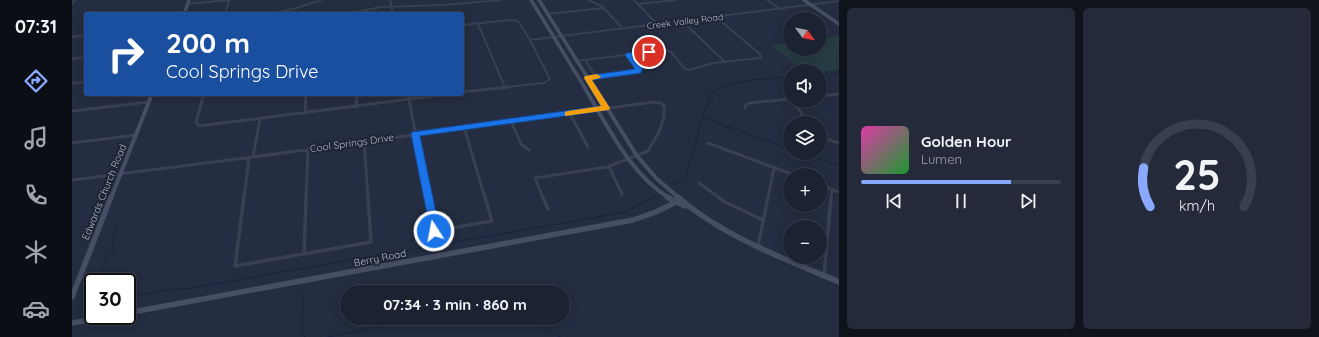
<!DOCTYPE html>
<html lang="en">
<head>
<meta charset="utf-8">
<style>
	:root { --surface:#1b2231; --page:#242a39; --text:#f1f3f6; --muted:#a0a4ab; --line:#393f4d; --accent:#88a9fd }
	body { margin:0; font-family:Quicksand,sans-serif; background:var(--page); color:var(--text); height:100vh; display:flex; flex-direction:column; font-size:15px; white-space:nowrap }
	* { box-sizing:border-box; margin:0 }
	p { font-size:13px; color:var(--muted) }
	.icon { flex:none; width:22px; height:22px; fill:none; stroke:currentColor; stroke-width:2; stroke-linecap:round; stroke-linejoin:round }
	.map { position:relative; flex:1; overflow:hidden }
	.sheet { display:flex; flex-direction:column; gap:8px; padding:8px; background:#0f131b; width:480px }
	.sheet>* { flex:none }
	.top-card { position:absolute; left:12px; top:12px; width:380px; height:84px; border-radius:4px; box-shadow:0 2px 10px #0003,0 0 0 1px var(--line); background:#1a4fa0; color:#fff; overflow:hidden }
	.needle { width:26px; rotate:123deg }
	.buttons { position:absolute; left:711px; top:12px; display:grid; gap:8px }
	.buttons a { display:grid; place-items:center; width:44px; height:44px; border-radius:50%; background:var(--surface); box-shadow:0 2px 10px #0003,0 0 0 1px var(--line); font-size:20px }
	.speed { position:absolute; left:12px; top:273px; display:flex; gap:8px; font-size:20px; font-weight:700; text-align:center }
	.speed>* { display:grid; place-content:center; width:52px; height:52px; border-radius:50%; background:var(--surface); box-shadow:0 2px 10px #0003,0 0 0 1px var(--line); line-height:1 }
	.speed .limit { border:2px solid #111; border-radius:6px; background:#fff; color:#111 }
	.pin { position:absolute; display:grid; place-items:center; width:34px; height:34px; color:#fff; margin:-17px; border:2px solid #fff; border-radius:50%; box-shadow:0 1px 4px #0007 }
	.me { position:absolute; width:44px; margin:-22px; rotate:349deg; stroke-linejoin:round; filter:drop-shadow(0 0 3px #0008) }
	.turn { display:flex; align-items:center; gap:14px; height:84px; padding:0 16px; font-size:18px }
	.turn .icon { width:52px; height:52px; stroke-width:2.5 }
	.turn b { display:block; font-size:28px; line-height:34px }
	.sheet .tile { flex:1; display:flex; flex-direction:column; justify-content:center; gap:6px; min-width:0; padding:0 14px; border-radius:6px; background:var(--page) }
	.sheet .dial { align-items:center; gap:0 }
	.dial svg { height:104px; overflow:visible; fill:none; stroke:var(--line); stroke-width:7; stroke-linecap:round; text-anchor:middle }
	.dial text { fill:var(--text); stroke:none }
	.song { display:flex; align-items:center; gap:12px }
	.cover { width:48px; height:48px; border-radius:6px; background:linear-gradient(135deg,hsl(320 70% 55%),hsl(130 70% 35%)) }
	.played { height:4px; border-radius:2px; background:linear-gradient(90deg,var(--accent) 75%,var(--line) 75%) }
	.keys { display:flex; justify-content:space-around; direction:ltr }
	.sheet .tiles { flex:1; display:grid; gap:8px; grid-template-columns:repeat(2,1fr) }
	.trip { position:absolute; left:268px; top:285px; width:230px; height:40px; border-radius:20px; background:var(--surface); box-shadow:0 2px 10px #0003,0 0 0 1px var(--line); font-weight:700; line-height:40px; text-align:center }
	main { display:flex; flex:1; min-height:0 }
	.tabs { display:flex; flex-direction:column; width:72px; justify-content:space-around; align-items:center; background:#0b0e14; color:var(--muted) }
	.tabs .icon { width:28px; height:28px }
	.tabs .active { color:var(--accent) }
	.tabs b { font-size:18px; color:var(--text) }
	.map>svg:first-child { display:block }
</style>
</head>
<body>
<main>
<nav class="tabs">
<b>07:31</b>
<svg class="icon active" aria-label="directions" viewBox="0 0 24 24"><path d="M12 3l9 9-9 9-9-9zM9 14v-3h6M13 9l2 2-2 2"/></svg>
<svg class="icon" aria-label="music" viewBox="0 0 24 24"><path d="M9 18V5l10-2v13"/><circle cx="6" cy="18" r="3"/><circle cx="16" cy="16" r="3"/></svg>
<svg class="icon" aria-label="phone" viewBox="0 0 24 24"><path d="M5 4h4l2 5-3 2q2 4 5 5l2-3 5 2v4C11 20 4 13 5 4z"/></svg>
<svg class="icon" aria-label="climate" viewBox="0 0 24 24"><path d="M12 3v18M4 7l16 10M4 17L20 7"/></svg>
<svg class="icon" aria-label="car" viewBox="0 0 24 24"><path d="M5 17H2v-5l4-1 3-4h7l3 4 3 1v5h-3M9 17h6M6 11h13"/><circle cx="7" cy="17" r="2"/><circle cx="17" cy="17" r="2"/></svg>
</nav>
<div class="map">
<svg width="767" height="337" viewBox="0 0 767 337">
	<rect width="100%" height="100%" fill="#242d41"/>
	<path fill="#263c42" d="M767,36V70L748,72L731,71L700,45L718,43V49H748V39Z"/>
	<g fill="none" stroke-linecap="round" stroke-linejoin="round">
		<path stroke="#162340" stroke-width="1" d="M748,75L767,73
			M635,105L641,101
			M631,117L718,149
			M654,126L666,135
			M730,153L767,166
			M602,185L613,179L637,95C661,78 690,80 718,77
			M12,281L21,283
			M23,282L33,260L42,250L40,243L46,226
			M231,293L230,332L233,337
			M55,294L69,295L87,291L119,288L554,212L583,196
			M457,318L488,337
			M256,337L349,318"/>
		<path stroke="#384051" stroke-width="2" d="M318,0L321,14
			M517,0L531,7L550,28
			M562,0L585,24
			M695,0L707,8
			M0,4L3,0
			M115,4L157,0
			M567,4L604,0
			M153,14L157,0
			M196,14L225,8L249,0
			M273,14L309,7L371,5L429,0
			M476,14L532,8
			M610,21L653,62
			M406,24L433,87
			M390,25L439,20L446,21L458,40L478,79L472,83L428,88
			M0,37L14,35
			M458,40L767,1
			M0,59L14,57
			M513,60L524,77
			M505,61L593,50L599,52L612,68L617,70L641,63L689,58L688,54L644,17
			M516,78L567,71V68L557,55
			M0,83L14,82"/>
		<path stroke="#384051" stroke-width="3" d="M390,92L437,87
			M132,94L124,122L127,126L377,94
			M284,94L285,107
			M336,94L356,198
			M131,95L139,94
			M748,96L767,94
			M720,101L729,112L733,123
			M673,108L674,105L678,103L718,99
			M0,111L77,102
			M233,113L234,94
			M498,114L516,147
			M439,121L449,144L457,150
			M392,127L413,198
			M748,137L767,143
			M292,141L296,198
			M0,143L64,135
			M636,143L722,175
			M181,157L188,119
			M537,167L550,194
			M0,180L181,157L581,102L588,103L592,106V116L588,130L576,151L535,167L463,178L471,198
			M627,183L648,198
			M748,185L767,192
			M172,198L177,158
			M234,198L236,149
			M696,198L702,167
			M759,198L760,189"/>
		<path stroke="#384051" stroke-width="3.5" d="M172,197L163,266L299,242L296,197
			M356,197L362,231L420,221L413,197
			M471,197L476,209
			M646,197L653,202L691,220
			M686,246L696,197
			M232,254L234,197
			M752,275L759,197"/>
		<path stroke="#464e64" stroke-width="3.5" d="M459,0L513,88
			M467,0L522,88
			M732,0L767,24
			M112,14L117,0"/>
		<path stroke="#464e64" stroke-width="4" d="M512,87C536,126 557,173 597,198
			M522,87L565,156L585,179L607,198
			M39,198L80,94"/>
		<path stroke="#464e64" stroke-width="5.5" d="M595,197L613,206
			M606,197C650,236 713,259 767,282
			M0,297L39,197
			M55,313L561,220L584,212L608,200
			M0,323L40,316"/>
	</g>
	<path fill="#1a73e8" stroke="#114b97" d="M577,50L580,51V54L562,56L571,68L569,73L520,80L538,108L537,110L348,136L368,231L366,234L362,235L359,234L339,134L340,132L529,106L512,78L513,76L563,69L553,55L555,53Z"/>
	<path fill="#f59e0b" d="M525,74L529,77L528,78L520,80L538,108L537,110L493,116V112L496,111L529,106L512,78L513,76Z"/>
	<g text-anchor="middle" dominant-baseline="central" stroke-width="4" stroke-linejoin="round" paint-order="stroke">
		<g font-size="9" fill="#b5bbcb" stroke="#1d2536">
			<text transform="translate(613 21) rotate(-7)">Creek Valley Road</text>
		</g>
		<g font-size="10" fill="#b5bbcb" stroke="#1d2536">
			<text transform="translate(280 143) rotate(-8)">Cool Springs Drive</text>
			<text transform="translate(32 192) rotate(-68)">Edwards Church Road</text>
			<text transform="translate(308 258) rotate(-11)">Berry Road</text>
		</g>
	</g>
</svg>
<div class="buttons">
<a><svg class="needle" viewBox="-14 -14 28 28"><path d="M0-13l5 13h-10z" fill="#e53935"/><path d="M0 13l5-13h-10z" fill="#a0a4ab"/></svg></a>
<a><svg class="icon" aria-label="sound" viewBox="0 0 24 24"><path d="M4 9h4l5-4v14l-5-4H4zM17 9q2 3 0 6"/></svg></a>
<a><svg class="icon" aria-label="layers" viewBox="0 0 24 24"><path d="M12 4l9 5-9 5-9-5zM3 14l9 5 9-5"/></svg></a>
<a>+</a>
<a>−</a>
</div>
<div class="speed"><div class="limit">30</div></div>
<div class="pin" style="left:577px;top:52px;background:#d93025"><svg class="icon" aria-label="arrive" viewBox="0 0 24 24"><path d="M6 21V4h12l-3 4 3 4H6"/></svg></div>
<svg class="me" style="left:362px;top:231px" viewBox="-20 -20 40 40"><circle r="17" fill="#1a73e8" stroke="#fff" stroke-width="3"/><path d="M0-11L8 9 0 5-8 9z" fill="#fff"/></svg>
<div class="trip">07:34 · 3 min · 860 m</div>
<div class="top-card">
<div class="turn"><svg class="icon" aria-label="right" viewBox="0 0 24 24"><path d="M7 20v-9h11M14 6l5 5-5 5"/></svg><div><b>200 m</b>Cool Springs Drive</div></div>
</div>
</div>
<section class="sheet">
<div class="tiles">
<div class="tile">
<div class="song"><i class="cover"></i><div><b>Golden Hour</b><p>Lumen</p></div></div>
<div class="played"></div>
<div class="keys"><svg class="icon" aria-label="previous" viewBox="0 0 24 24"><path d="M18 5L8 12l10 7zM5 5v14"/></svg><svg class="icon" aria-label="pause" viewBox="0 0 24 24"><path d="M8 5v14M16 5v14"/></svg><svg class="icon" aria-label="next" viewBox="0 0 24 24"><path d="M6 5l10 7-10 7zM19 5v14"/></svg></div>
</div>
<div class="tile dial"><svg viewBox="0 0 100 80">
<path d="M14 69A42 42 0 1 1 86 69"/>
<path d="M14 69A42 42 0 0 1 9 39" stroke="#88a9fd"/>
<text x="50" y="56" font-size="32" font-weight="700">25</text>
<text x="50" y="72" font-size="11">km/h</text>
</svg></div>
</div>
</section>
</main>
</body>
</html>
